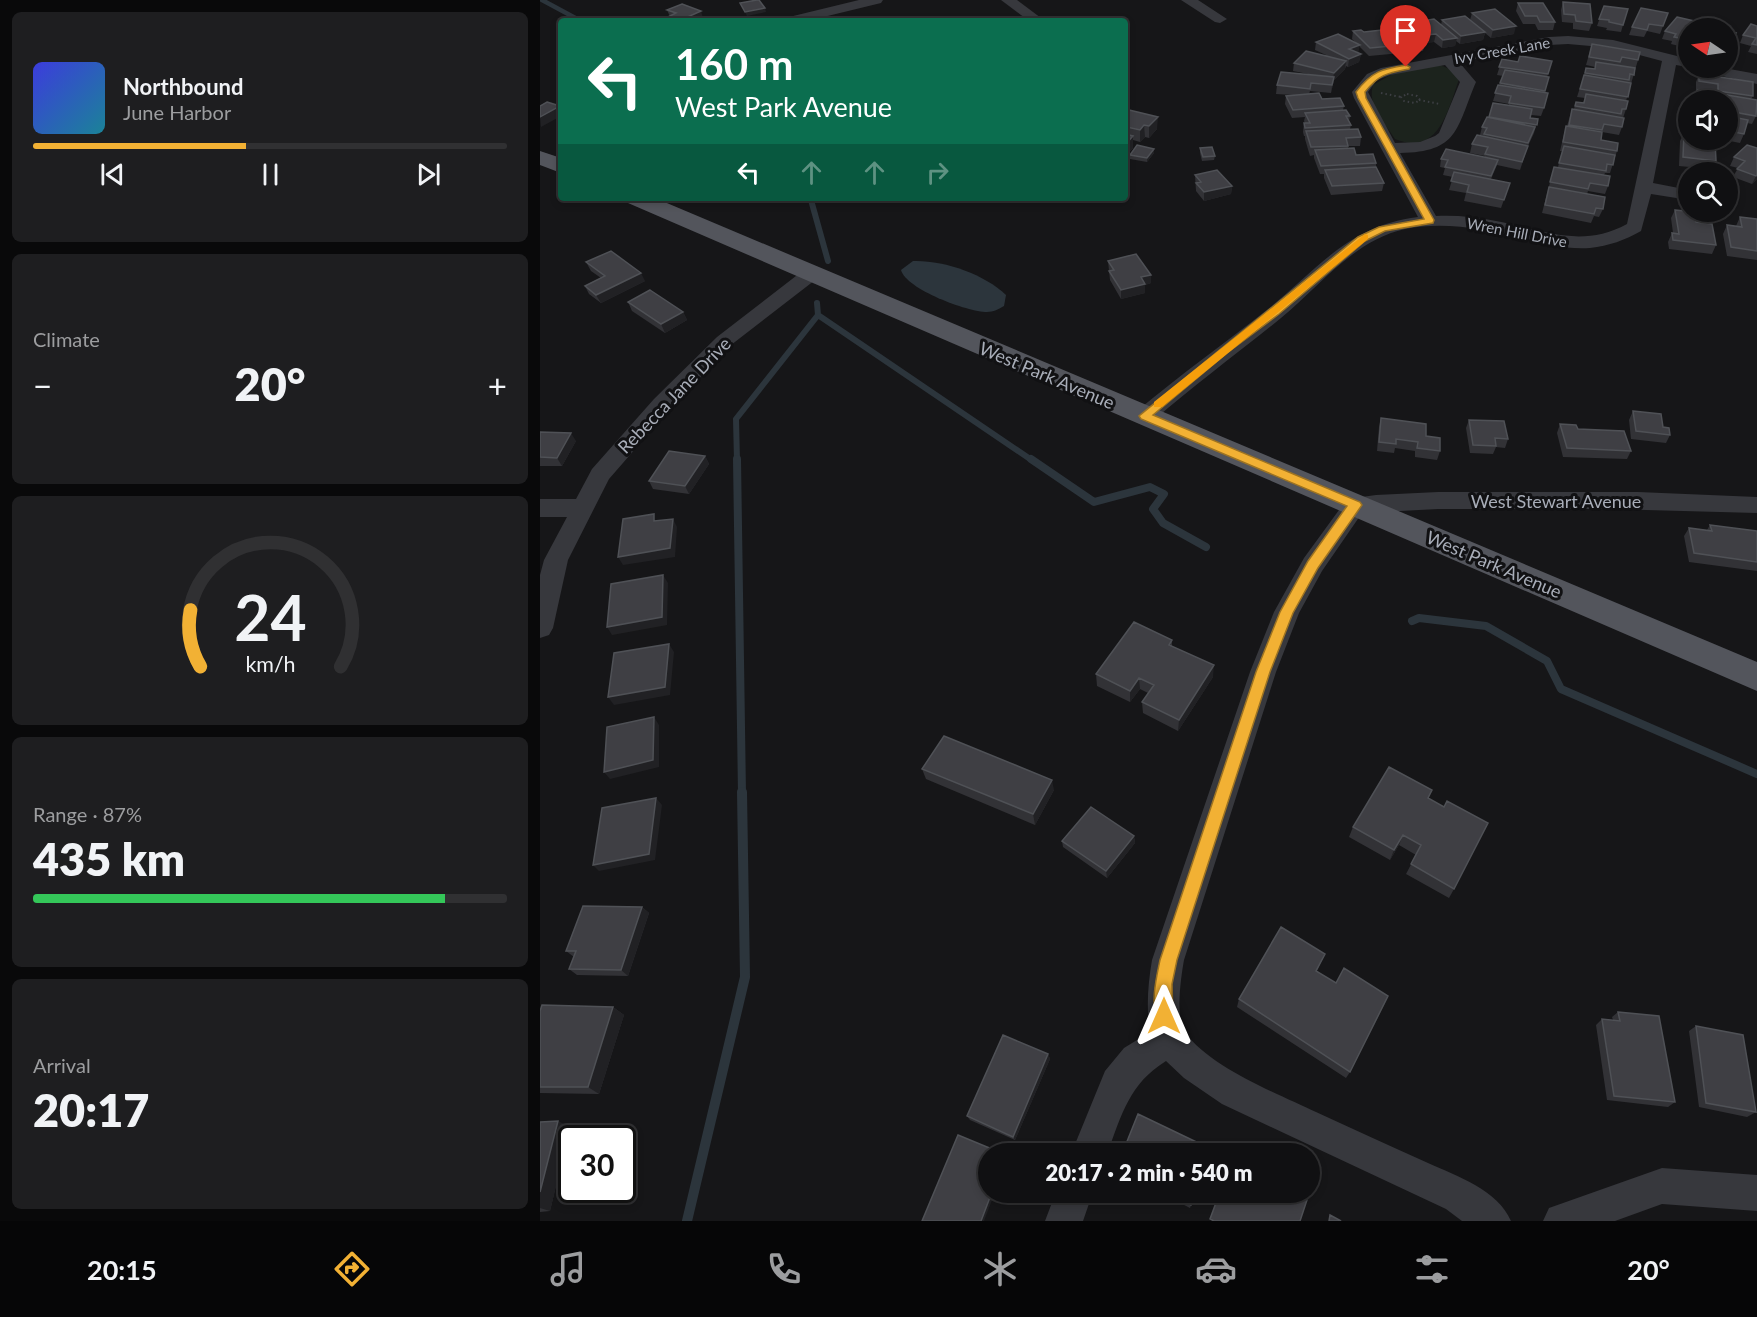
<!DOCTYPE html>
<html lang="en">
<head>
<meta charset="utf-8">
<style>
	:root { --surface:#101012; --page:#1e1e20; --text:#f1f3f6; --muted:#9c9d9f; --line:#303032; --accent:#f2b134 }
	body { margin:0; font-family:Lato,sans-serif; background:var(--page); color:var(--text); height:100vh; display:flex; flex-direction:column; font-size:22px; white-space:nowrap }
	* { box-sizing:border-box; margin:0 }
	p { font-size:20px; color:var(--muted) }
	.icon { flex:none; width:33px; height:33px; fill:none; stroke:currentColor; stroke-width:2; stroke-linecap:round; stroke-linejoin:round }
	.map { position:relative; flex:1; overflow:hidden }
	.details { display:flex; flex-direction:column; gap:12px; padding:12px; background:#09090a; width:540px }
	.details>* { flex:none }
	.hud { position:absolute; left:18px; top:18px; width:570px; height:183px; border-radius:6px; box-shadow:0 3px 9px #0003,0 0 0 2px var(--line); background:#0b6e4f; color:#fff; overflow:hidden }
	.needle { width:39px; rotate:283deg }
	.fabs { position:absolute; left:1138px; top:18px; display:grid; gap:12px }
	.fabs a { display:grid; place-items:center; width:60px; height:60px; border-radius:50%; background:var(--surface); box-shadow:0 3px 9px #0003,0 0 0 2px var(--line); font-size:30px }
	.speed { position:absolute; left:18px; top:1125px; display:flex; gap:12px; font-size:30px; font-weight:700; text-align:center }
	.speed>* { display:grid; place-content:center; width:78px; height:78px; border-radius:50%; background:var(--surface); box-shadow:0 3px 9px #0003,0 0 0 2px var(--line); line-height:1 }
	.speed .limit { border:3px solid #111; border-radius:9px; background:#fff; color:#111 }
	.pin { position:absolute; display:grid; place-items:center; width:51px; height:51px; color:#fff; margin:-62px -26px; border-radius:50% 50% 50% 0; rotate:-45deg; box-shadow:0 0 6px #0007 }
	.pin .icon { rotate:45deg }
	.me { position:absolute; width:66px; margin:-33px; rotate:0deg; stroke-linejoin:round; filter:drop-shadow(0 0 4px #0008) }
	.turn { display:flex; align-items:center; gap:21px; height:126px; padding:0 18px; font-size:27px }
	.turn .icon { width:78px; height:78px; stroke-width:2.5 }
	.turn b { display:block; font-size:42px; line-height:51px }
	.lanes { display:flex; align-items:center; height:57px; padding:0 18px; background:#0003; justify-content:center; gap:30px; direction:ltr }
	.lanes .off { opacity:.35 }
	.big { font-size:45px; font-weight:800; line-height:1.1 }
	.details .tile { flex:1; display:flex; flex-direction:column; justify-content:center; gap:9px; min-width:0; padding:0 21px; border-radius:9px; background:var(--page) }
	.details .dial { align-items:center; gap:0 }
	.dial svg { height:156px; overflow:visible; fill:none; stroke:var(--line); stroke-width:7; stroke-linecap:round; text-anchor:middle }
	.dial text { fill:var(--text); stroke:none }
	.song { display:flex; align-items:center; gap:18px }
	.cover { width:72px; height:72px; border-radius:9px; background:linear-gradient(135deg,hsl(240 70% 55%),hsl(190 70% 35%)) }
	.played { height:6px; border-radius:3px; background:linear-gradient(90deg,var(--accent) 45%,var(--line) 45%) }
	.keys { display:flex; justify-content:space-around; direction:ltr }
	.heat { display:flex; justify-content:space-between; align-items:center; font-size:33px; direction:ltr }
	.charge { height:9px; border-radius:4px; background:linear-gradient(90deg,#34c759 87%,var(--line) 0) }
	.trip { position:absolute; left:438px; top:1143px; width:342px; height:60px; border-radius:30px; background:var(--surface); box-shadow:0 3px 9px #0003,0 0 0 2px var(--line); font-weight:800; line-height:60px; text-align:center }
	.menu { display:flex; height:96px; justify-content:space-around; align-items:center; background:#060607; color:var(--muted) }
	.menu .icon { width:42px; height:42px }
	.menu .selected { color:var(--accent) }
	.menu b { font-size:27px; color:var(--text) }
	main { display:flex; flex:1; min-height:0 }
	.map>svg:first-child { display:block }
</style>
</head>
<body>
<main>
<section class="details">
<div class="tile">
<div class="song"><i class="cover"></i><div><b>Northbound</b><p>June Harbor</p></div></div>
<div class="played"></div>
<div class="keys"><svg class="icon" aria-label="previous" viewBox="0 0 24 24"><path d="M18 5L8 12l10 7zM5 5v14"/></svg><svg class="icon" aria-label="pause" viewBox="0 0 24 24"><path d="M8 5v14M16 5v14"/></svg><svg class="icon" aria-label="next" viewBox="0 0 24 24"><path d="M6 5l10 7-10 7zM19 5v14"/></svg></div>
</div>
<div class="tile"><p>Climate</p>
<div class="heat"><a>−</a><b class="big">20°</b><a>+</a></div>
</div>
<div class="tile dial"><svg viewBox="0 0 100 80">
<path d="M14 69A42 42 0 1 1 86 69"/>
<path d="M14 69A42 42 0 0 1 9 40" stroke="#f2b134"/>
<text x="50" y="56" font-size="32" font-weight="700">24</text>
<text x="50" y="72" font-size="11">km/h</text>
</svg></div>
<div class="tile"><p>Range · 87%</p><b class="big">435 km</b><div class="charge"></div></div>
<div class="tile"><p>Arrival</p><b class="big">20:17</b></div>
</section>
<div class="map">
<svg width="1217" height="1221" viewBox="0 0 1217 1221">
	<rect width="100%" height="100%" fill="#161618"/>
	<path fill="#1c231d" d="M900,65L912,70L919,79C908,111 898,157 855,139C844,122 827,105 833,85L854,73Z"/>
	<path fill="#2c353c" d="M373,261C404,260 444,274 466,295L464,306C459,309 453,312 447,312C427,312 366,289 361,270Z"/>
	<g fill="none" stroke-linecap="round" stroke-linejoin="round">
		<path stroke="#2c353c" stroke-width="4.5" d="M2,0L41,21
			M270,198L271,202"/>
		<path stroke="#2c353c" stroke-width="6" d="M271,200L288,261
			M278,315L493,461
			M197,461L196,419L278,315L277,303"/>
		<path stroke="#2c353c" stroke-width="8" d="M197,459L202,794
			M491,459L554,502L610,487L624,494L613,509L623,523L666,547
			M872,621L879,618L946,626L1007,661L1021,689L1217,774"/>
		<path stroke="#2c353c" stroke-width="10" d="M147,1221L205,977L202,792"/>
		<path stroke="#3d3f44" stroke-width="2" stroke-dasharray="1.5 3" stroke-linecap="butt" d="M841,93L861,97
			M867,94L877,96L880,100L875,103L864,101L861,97Z
			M879,100L900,104"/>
		<path fill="#37383d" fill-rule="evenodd" d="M319,0H343L341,3L267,21H243L245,18Z
			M461,0H477L505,21H489Z
			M641,0H658L687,19L680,23L675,22Z
			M1028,36L1073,40L1149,59V68H1153L1136,65L1113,183L1149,190V200L1111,194L1101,231C1085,240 1069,246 1050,248C1027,250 1005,243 983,238C945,229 904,221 865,229C814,240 779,287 741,318C698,353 654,385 613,421L605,423L597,421L594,416L597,411C640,375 685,343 728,309C780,267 808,226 878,217L814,98L812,92L827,74L841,68L1009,37ZM1028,44L1073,48L1122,61L1087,224C1041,249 1003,230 956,221C936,217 916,215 896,216L860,153C919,152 916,129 936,82L919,62L1009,45ZM905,65L920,82L899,133L895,136L880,142L855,143L828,92L837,80L850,75Z
			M1158,68H1184L1217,74V84L1160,71Z
			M272,267L279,269L281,273L279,277L191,345L130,409L69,479L28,560L13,628L9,635L0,638V575L4,560L27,517H0V499H36L52,469L114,399L177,337L265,269Z
			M898,492H1098L1217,497V513L1069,509H898L822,513L782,571L759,613L736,672L644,960C641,977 635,1017 645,1032C669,1067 738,1094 776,1112C813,1129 850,1146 888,1163C917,1176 958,1190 971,1221H922L906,1209L682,1104L644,1078L626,1061C589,1084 582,1114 567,1154H531L565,1071L584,1048L610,1032C606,1007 608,984 612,960L710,672L734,612L764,558L807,499L836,495Z
			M1122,1168L1217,1175V1211L1122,1204L1075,1221H1003L1009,1208Z
			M516,1192H553L543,1221H505Z"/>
		<path fill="#53555c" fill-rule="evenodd" d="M0,151L21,158V173L0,165Z
			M85,198H115L1217,662V691L88,203Z"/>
	</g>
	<path fill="#323236" d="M1023,2L1052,23L1049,31L1033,29V23L1022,22L1021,10Z
		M978,3L1015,22L1013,30H998L995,24H983L976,11Z
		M1064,6L1083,25L1081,32L1066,30L1067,28L1057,26Z
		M127,10L163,18L158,21H132Z
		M932,13L974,34L951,38L945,33L943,40L920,44L916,41L915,46L902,48L894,42L885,43L883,51L829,56L819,46L818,53L821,54L819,62L808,67L806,66L805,69L794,80L791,93L770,91L769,94L782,99L804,106L803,110L810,116L809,121L811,125L810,129L821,137L820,146H808V148L816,155L836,163V167L844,183L842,191L791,195L784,178V174H780L774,158V155L770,156L765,139V136H764L763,132L764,123H765L764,121L765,117L752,118L745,104L746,96L753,95L736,94L737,85L768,74L753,71L754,63L786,55L775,50L776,42L816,43L812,39L813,31L824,32L841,30L842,27H869L870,23L901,25L902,20H930Z
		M1128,13L1120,34L1107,31L1104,37L1089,35L1092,27Z
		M1217,26V54L1208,52L1211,46L1200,43L1203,35Z
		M1149,28V46L1147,48L1131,44L1132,41L1122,39L1125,31Z
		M1052,44L1098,60L1086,101V109L1083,118L1082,127L1079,135L1062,132L1061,140L1077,151L1070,173H1065L1064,175L1068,186L1065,194L1048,191L1047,194L1063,209L1059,217L1054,216L1051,223L1002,213L1014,167H1018L1022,151H1020L1024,134L1026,126H1027L1032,109H1034L1036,102L1043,103L1045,98L1037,97L1044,75L1046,68L1054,69L1055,67L1046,65Z
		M962,59L1008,74L1007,77H1009L1004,93V108L1001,116L991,115L990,118L998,119L994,133L988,146L980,170L957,165L951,179L970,183L961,208L924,201L926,193L909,190L913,177L903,175L905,168L900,167L901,159L944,157L945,156L930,153L932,144L943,137L944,136L940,135L942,127L949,118L953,103L969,105V104L953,101L958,85L959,86L963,76L957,75Z
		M1159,74L1213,96L1211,99L1216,116L1212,124L1207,123L1204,134L1200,143L1185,140H1188V100H1153L1157,90L1175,93V92L1156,89V82Z
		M585,109L617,129L609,138L605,137L600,142L593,140V148L585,157Z
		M1144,133L1176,161L1172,169L1139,166L1140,141Z
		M1207,145L1217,179L1212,184L1193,177L1198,168L1190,166L1194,157Z
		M660,148L675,156L674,160L662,161L660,153Z
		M614,149V153L607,162L590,159V155Z
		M655,175L692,186L691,194L664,201L656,191Z
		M1135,210L1156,222L1176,245L1172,254L1129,249L1128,242L1132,233H1133L1131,218Z
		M1200,217L1217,219V260L1187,256L1183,234L1187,225L1196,226Z
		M568,261L611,283L605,285V293L581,299L570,280Z
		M46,262L105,281L61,303L49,294L45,286L61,278L51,271Z
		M88,302L143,312L147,320L125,333L92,311Z
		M1093,411L1123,427L1130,435L1126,443L1091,439L1089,420Z
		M841,418L886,436L900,451L897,460L875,457V451L855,448L854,453L837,451L839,427Z
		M929,420L968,439L965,448L956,447L953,454L930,453L926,428Z
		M1020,424L1038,429L1091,451L1087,459L1023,457L1017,433Z
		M0,432L36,441L22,466H0Z
		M165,456L169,464L149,494L113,489L109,481Z
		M1170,525L1217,531V571L1149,562L1144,536L1149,528L1167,530Z
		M632,640V646L673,677L638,731L603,713L602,702L608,693L600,689L590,702L557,686L556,674Z
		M382,769L514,790L495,825L386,779Z
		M888,799L914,889L909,898L866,874L876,855L859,845L850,860L809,837L813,827Z
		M594,836L595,843L567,878L523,847L522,841Z
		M102,907L109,913L88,976L37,975L29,969L34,957L26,951Z
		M785,954L777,971L810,1072L806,1078L697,1007L699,999Z
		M73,1007L84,1015L59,1094L0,1093V1011Z
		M1078,1012L1135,1102L1128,1107L1067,1100L1056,1025L1062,1019L1073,1020L1072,1017Z
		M1156,1026L1216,1112L1207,1117L1159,1107L1149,1031Z
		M508,1054L510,1059L475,1140L430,1120L427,1116Z
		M0,1122L30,1127L10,1211L0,1212Z
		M619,1192H656L650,1208Z"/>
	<path fill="#212124" d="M225,8L226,12L207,16L205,12Z
		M161,11L163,18L158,21H141V20Z
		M976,26L974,34L951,38L953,30Z
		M945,32L943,40L920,44L921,36Z
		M1196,33L1193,41L1188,48V44Z
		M896,34L894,42L883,43L885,35Z
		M917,38L915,46L902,48L903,40Z
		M820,45L818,53L808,57L809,49Z
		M821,54L819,62L808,67L809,59Z
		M806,61L805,69L794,80L791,93L794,73Z
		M20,106L21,116L1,127L0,117Z
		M618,117L617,129L609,138V126Z
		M604,125L605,137L600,142V130Z
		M593,136V148L585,157V145Z
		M614,149V153L607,162V158Z
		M1217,175V179L1212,184L1216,176Z
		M692,186L691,194L664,201V192Z
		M101,273L105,281L61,303L56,295Z
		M611,275V283L605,285V293L581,299V290L601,277Z
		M143,312L147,320L125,333L121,324Z
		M31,433L36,441L22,466L17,458Z
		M165,456L169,464L149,494L145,486Z
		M133,519L137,527L135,557L83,565L78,557Z
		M123,575L128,583L127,625L72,635L67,627Z
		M129,644L134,652L130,695L74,705L68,697Z
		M674,665L673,677L638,731L639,720Z
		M599,678L600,689L590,702V691Z
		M114,717L119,725V767L70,779L64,772Z
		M512,780L514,790L495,825L493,814Z
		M116,798L122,805L115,860L59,871L53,865Z
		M863,835L859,845L850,860L854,850Z
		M594,836L595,843L567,878L566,871Z
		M102,907L109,913L88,976L81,970Z
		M73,1007L84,1015L59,1094L48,1087Z
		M508,1054L510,1059L475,1140L473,1137Z
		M18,1121L30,1127L10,1211L0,1208V1192Z
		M452,1192H455L444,1221H441Z"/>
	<path fill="#3f3f44" stroke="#4f5156" stroke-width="1.5" d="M217,0H219L225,8L205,12L200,3Z
		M1023,2L1050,4L1052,23L1036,21L1035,15L1024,14Z
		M978,3H1003L1015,22H1000L997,16H985Z
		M142,4L161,11L141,20L130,16L136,13L127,10Z
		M1064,6L1088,9L1083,25L1069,22V20L1059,19Z
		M1101,8L1128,13L1123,26L1109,24L1107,30L1092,27Z
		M955,9L976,26L953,30L932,13Z
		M925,16L945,32L921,36L902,20Z
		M1137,17L1163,23L1160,28H1149V40L1134,37L1136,34L1125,31Z
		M894,19L917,38L903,40L896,34L885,35L870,23Z
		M866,24L885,43L830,48L813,31L821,30L824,32L842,30L855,43L842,27Z
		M1172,24L1188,28H1168Z
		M1211,24L1217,26V45L1212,44L1216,38L1203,35Z
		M1188,31L1196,33L1188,44Z
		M798,34L820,45L809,49L821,54L809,59L776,42Z
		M1052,44L1100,52L1098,60L1082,57L1080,62L1049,57Z
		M766,51L806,61L794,73L754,63Z
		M980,56L1012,61L1008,74L959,67L962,59L978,62Z
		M1056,62L1095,68L1094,75L1090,74L1089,80L1045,73L1046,68L1055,69Z
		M965,70L1009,77L1005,91L960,83Z
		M741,72L794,77L792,85L771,83L770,89L737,85Z
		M1159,74L1213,82V96L1178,91V84L1159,81Z
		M1044,75L1091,83L1088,97L1040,89Z
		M958,85L1008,93L1004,108L969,103L971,96L955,93Z
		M1157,90L1217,100L1216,116L1188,111V100H1166L1155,99Z
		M779,93L782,99L800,98L804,106L753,110L746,96Z
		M1046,94L1088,101L1086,109H1082L1081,114L1035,106L1036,102L1044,103Z
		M7,102L20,106L0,117V106Z
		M953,103L992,109L990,118L998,119L997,125L949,117Z
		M585,109L618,117L609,126L604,125L600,130L587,127L585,129Z
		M1032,109L1084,118L1082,127L1064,124L1062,130L1029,125Z
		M806,110L810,116H806L811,125L765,128L764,123H770L765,113Z
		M1188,116L1208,120L1204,134L1188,131Z
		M947,117L995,127L988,143L944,134L947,128L942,127Z
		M1026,126L1062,132L1061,140L1078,143L1077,151L1023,142Z
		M818,129L821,137L806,138L808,146L771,147L766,131Z
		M1144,133L1149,134V140H1175L1176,161L1143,157Z
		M585,134L593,136L585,145Z
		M937,135L988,146L982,162L945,154L948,147L932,144Z
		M597,145L614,149L607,158L590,155Z
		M1207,145L1217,148V175L1216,176L1197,169L1205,161L1194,157Z
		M1024,146L1075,155L1073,165L1067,164L1066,171L1019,163Z
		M672,147L675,156L663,157L660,148Z
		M814,148L816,155L833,154L836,163L781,166L775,150Z
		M906,149L958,160L951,176L905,167L908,160L901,159Z
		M836,167L844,183L792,186L785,170Z
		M1014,167L1070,176L1068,186L1050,183L1048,189L1010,182Z
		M677,170L692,186L664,192L656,183L661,182L655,175Z
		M914,172L970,183L964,200L927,192L929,185L911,181Z
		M1009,187L1065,197L1063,209L1056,208L1054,214L1005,205Z
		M1135,210L1154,212L1156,222L1172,224L1176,245L1133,240L1132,233L1139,234Z
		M1200,217L1217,219V251L1191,247L1187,225L1202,227Z
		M71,251L101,273L56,295L45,286L65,276L46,262Z
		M596,254L611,275L601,277L605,284L581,290L569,271L574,270L568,261Z
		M110,290L143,312L121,324L88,302Z
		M1093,411L1121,414L1123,427L1129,428L1130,435L1096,431Z
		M841,418L886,424V436L900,438V451L877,448L878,442L856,439V444L839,442Z
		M929,420L964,421L968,439L955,438L956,446L933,445Z
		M1020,424L1036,425L1038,429L1084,431L1091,451L1027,448Z
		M0,432L31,433L17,458L0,457Z
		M129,451L165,456L145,486L109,481Z
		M114,514V521L133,519L130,548L78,557L83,519Z
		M1170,525L1217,531V562L1154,553L1149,528L1172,531Z
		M123,575L122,617L67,627L71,584Z
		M594,622L632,640L629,645L674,665L639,720L602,702L614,685L599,678L590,691L556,674Z
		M129,644L125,687L68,697L74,653Z
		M114,717L113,760L64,772L67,727Z
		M404,736L512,780L493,814L382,769Z
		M849,767L892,790L888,798L904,807L907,801L948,823L914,889L871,864L881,845L863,835L854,850L813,827Z
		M116,798L109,854L53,865L62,808Z
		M551,807L594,836L566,871L522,841Z
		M43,906L102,907L81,970L29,969L36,951H26Z
		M741,927L785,954L776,971L796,983L804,968L848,996L810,1072L699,999Z
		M2,1005L73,1007L48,1087H0V1011Z
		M1078,1012L1119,1016L1135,1102L1074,1096L1062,1019L1080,1021Z
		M1156,1026L1203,1035L1216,1112L1166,1103Z
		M463,1035L508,1054L473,1137L427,1116Z
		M598,1114L671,1149L670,1154H582Z
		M18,1121L0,1192V1122Z
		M418,1135L464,1154H448V1192H452L441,1221H382Z
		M625,1192H655L651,1205Z
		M680,1192H751L767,1200L760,1221H674L670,1219Z
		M790,1215L801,1221H789Z"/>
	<path fill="#f2b134" stroke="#9d7322" stroke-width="1.5" d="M866,65L870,67L869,69C848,73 839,74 825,92L826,98L894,220L893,223L845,231L825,241L739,314L687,353L613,415L820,502L822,505L778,568L753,613L730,672L637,960L632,984L633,1016L630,1023L624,1025L618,1023C610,1004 616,979 620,960L716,672L740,612L768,561L807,506L601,419L599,416L818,237L839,227L884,219L818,98L816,92C832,71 842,69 866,65Z"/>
	<path fill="#f59e0b" d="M825,234L828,235V239L622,407H614V402Z"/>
	<g text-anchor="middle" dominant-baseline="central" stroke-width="6" stroke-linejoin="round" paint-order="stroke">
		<g font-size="15" fill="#a8adb8" stroke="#111113">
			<text transform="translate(962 50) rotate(-10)">Ivy Creek Lane</text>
			<text transform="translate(977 232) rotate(11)">Wren Hill Drive</text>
		</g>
		<g font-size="18" fill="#a8adb8" stroke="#111113">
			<text transform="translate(507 375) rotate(23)">West Park Avenue</text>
			<text transform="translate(134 395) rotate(-46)">Rebecca Jane Drive</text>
			<text x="1016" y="501">West Stewart Avenue</text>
			<text transform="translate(954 564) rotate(23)">West Park Avenue</text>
		</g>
	</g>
</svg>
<div class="fabs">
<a><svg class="needle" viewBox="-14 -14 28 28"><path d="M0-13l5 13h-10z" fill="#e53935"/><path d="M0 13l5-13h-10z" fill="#9c9d9f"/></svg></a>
<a><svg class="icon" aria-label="sound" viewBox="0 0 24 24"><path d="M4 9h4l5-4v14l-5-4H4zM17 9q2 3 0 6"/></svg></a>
<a><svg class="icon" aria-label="search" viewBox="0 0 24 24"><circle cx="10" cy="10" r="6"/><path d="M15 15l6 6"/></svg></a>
</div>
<div class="speed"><div class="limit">30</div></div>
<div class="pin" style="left:866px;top:67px;background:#d93025"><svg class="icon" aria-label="arrive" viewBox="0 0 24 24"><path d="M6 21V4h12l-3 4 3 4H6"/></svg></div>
<svg class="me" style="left:624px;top:1016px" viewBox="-20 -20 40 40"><path d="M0-17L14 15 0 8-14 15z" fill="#f2b134" stroke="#fff" stroke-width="4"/></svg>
<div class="trip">20:17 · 2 min · 540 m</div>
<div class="hud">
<div class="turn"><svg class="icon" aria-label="left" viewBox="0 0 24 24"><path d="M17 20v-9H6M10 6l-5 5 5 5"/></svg><div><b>160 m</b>West Park Avenue</div></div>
<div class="lanes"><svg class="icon" aria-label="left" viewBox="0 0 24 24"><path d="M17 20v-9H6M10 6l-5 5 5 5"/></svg><svg class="icon off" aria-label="ahead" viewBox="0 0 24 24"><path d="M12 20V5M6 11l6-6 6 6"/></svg><svg class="icon off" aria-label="ahead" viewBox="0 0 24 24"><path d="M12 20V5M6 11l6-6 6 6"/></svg><svg class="icon off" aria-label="right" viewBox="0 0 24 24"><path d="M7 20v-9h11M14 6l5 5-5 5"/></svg></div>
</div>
</div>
</main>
<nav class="menu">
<b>20:15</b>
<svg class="icon selected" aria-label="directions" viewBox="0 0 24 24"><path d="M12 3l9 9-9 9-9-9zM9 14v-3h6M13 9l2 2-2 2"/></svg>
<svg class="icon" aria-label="music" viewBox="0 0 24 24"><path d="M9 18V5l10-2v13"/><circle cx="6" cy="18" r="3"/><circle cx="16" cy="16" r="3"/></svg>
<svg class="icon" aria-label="phone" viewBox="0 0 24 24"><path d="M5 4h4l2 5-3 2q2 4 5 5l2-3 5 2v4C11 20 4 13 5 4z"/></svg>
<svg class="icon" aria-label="climate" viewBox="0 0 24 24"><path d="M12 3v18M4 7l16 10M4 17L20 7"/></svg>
<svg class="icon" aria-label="car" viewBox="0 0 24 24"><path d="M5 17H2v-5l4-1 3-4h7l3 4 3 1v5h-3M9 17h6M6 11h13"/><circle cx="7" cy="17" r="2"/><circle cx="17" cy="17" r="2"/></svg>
<svg class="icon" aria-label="filters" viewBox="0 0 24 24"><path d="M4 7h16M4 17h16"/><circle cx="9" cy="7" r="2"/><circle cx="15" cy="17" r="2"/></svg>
<b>20°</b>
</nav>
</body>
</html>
